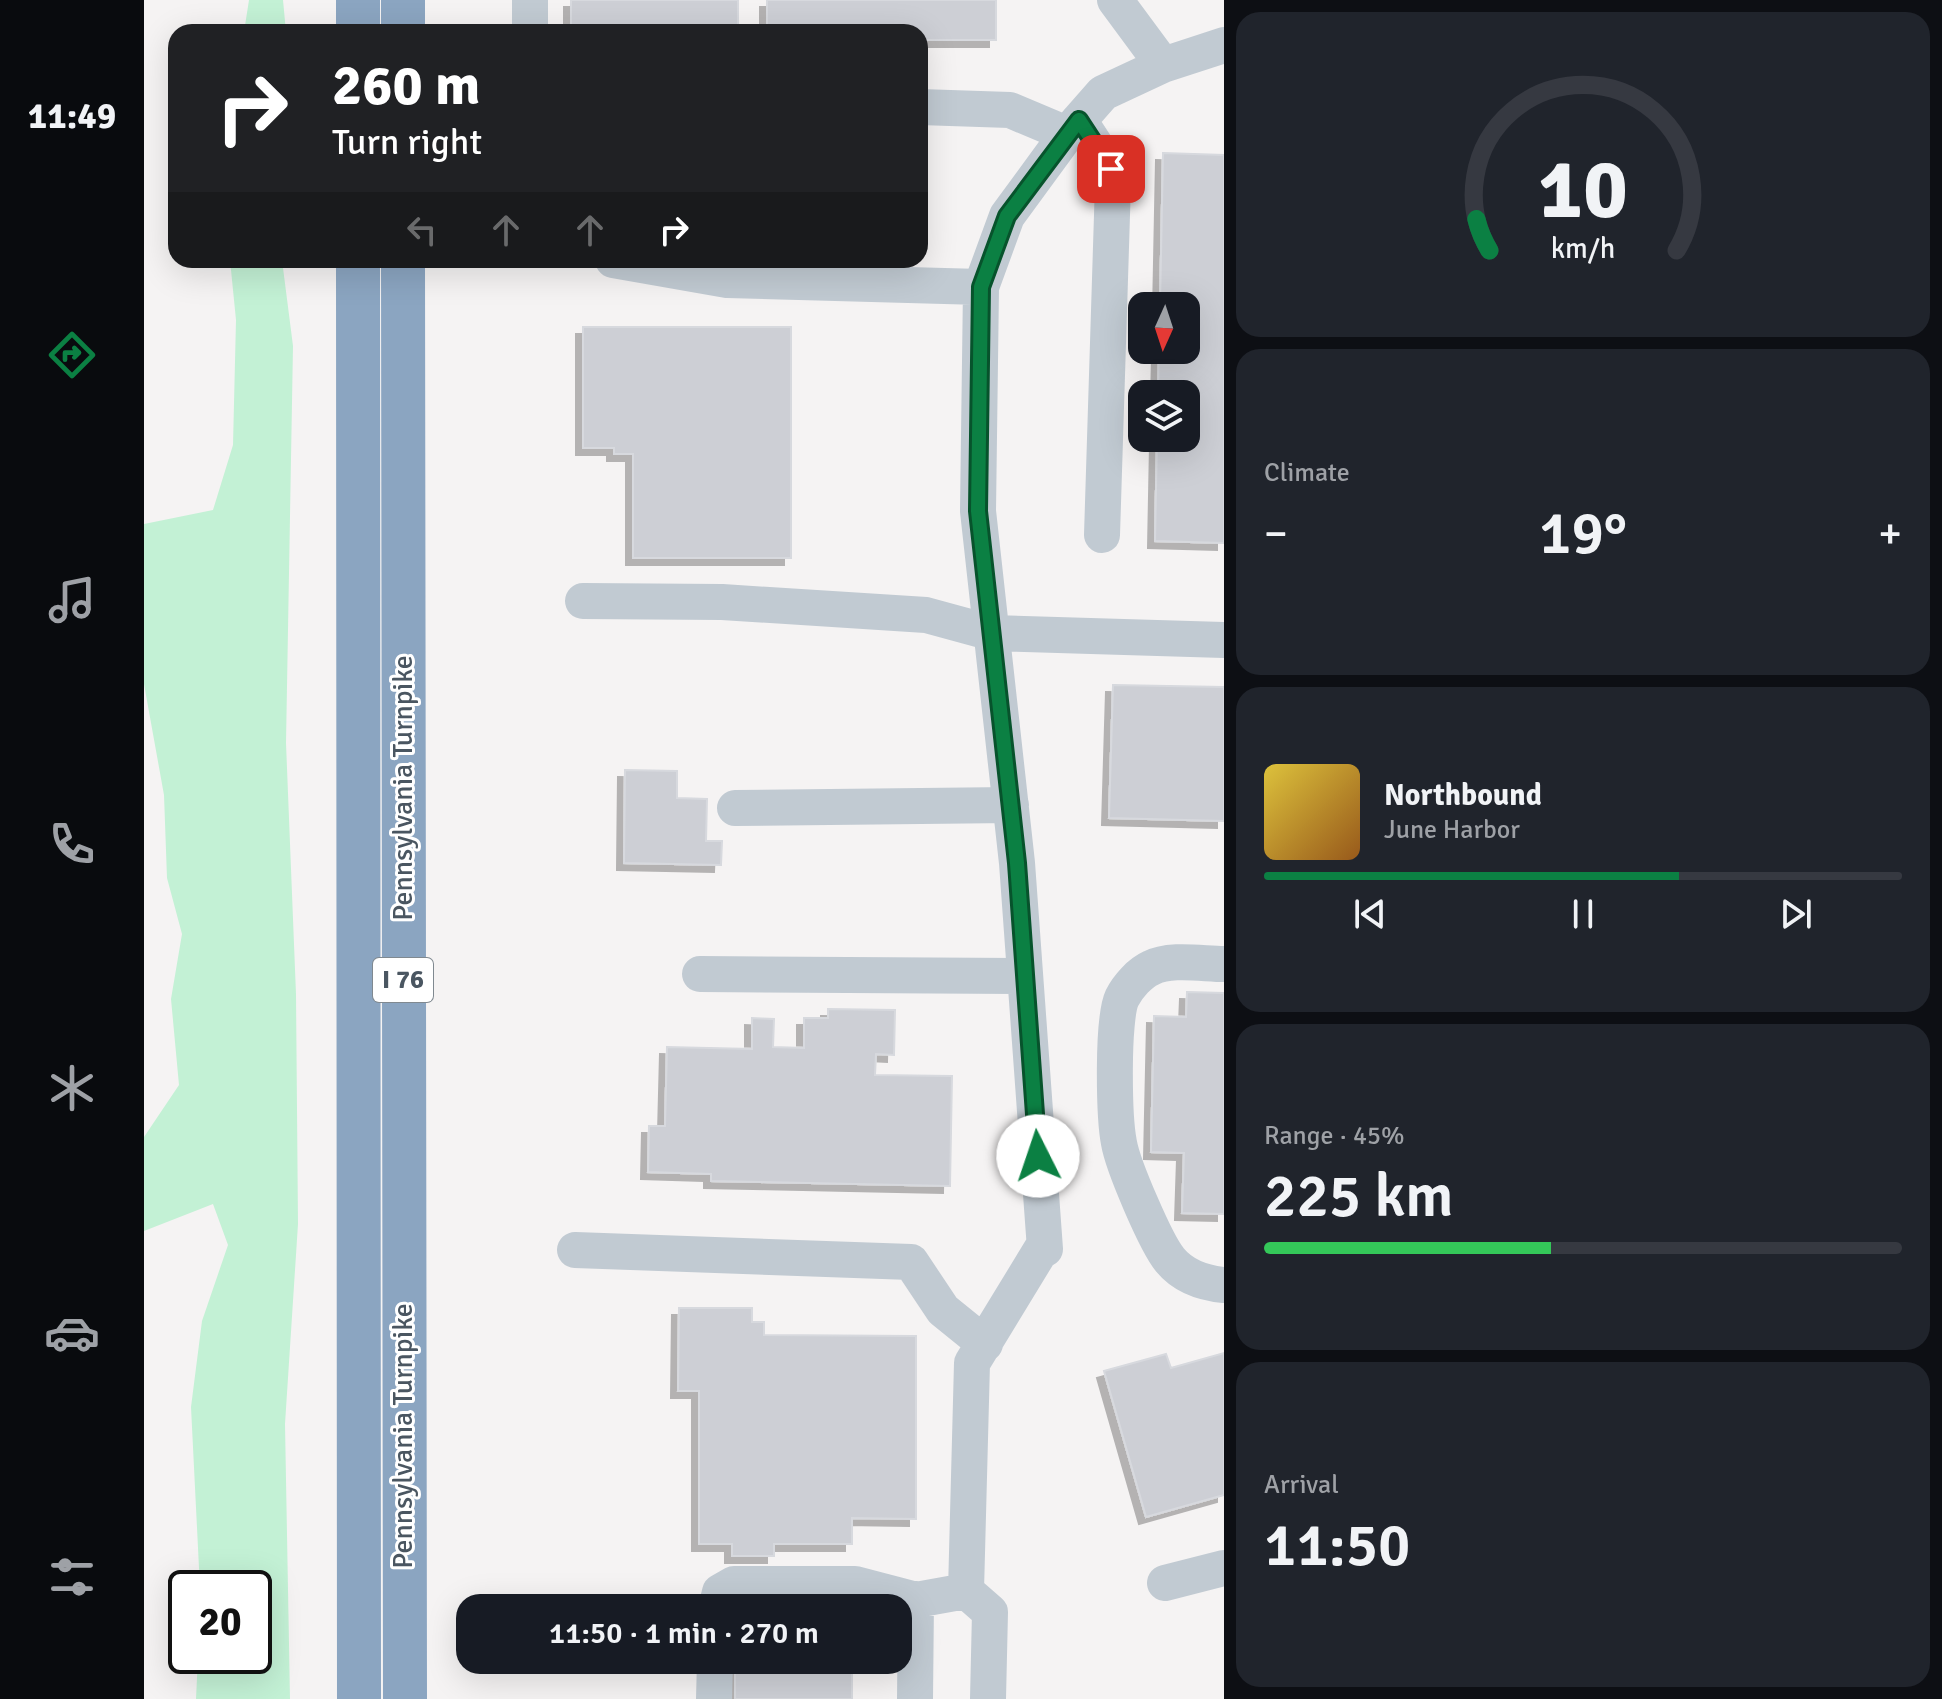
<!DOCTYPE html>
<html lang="en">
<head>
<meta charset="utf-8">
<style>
	:root { --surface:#171b24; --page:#20242c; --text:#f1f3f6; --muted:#9ea1a6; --line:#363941; --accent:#0b8043 }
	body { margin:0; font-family:Signika,sans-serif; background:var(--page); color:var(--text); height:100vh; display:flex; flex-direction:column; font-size:30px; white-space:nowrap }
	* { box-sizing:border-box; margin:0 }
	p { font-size:26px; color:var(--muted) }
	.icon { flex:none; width:44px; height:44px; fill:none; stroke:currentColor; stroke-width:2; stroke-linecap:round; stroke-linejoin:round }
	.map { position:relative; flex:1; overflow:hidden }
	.side { display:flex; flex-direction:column; gap:12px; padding:12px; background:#0d0f14; width:718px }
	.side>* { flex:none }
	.hud { position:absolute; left:24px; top:24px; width:760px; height:244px; border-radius:24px; box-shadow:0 8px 32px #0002; background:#202124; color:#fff; overflow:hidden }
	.needle { width:52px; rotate:183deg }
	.fabs { position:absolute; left:984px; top:292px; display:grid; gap:16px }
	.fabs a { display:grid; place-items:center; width:72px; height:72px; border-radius:16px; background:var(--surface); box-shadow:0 8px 32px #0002; font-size:40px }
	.speed { position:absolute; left:24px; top:1570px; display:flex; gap:16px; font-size:40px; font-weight:700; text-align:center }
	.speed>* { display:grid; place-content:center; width:104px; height:104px; border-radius:50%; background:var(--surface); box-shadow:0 8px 32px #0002; line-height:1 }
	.speed .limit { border:4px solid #111; border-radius:12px; background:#fff; color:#111 }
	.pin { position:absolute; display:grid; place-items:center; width:68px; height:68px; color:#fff; margin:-34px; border-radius:16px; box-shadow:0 4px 12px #0006 }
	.me { position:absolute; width:88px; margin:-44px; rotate:356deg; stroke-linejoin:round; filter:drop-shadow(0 0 6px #0008) }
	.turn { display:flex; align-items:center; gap:28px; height:168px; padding:0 32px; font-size:36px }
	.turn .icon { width:104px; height:104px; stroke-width:2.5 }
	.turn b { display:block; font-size:56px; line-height:68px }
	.lanes { display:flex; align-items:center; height:76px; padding:0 32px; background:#0003; justify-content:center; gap:40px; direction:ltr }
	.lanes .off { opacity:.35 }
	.big { font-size:60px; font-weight:600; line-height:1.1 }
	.side .widget { flex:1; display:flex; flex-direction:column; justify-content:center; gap:12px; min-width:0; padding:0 28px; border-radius:24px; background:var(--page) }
	.side .dial { align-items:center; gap:0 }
	.dial svg { height:208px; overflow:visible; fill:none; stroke:var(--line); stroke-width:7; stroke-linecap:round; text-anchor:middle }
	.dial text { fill:var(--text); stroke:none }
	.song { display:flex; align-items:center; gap:24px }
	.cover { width:96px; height:96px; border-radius:12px; background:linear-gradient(135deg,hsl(50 70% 55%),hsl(30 70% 35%)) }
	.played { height:8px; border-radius:4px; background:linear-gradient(90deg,var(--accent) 65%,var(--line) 65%) }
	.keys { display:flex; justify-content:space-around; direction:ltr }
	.heat { display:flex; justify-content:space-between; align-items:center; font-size:44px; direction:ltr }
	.charge { height:12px; border-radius:6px; background:linear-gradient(90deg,#34c759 45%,var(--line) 0) }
	.trip { position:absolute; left:312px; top:1594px; width:456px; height:80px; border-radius:24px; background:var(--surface); box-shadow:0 8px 32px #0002; font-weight:600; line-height:80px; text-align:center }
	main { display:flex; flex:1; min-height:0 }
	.tabs { display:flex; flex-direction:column; width:144px; justify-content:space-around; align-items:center; background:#090b0e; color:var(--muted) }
	.tabs .icon { width:56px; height:56px }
	.tabs .selected { color:var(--accent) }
	.tabs b { font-size:36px; color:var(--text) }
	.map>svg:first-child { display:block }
</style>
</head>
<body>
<main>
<nav class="tabs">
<b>11:49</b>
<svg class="icon selected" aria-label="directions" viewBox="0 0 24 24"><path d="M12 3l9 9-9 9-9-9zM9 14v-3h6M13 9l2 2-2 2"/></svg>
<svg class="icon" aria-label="music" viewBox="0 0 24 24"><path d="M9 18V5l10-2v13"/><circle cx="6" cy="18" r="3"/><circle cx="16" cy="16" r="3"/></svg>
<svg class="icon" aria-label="phone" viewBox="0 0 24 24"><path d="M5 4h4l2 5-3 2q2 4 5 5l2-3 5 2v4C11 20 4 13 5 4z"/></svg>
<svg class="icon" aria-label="climate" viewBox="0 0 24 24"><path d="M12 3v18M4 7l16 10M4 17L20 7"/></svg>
<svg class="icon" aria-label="car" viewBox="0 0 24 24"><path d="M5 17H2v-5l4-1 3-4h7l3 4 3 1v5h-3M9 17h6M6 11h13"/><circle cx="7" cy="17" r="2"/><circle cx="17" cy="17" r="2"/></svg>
<svg class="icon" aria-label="filters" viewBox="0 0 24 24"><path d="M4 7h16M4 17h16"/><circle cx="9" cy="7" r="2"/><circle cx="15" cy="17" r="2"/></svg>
</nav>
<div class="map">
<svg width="1080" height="1699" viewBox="0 0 1080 1699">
	<defs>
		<filter id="shadow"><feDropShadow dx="-7" dy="7" stdDeviation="0" flood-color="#0004"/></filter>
	</defs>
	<rect width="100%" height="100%" fill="#f5f3f3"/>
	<path fill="#c3f1d5" d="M105,0H139L142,32H100Z
		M86,260H138L149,346L142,743L152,994L154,1224L141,1424L146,1699H52L54,1656H110V1588H56L47,1407L58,1321L84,1245L69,1204L0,1231V1137L35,1085L27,999L38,934L23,878L20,795L0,684V524L69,510L89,445L92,320Z"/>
	<path fill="#cdcfd5" stroke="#d7d9de" stroke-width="2" filter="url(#shadow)" d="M427,0H594V32H427Z
		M623,0H852V40H776V32H623Z
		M1019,153L1080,155V543L1011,541L1013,438H1042V394H1014L1015,350H1042V306H1016Z
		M439,327H647V558H489V454H470V448H439Z
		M969,685L1080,687V821L965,818Z
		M481,770L533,771V798L563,799L562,841H578L577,865L480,863Z
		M1043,992L1080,993V1214L1038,1213L1040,1153L1007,1152L1010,1016L1042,1017Z
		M684,1009L751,1010L750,1055L732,1054L731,1075L808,1076L806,1186L567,1181V1174L504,1172L505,1126H521L523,1047L608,1049V1018L630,1019L629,1047L660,1048V1018H684Z
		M535,1308H608V1322H620V1335L772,1336V1519L708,1518V1544H630V1556H588V1544H555V1391H534Z
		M1080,1353V1495L1002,1517L960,1371L1022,1354L1027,1368Z
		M591,1660H708V1699H591Z"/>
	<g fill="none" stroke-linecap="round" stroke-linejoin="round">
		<path stroke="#c1cad2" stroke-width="36" d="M971,0L1019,65
			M386,32V0
			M776,107L866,110L923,134
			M935,120L967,169L969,183L958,535
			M469,260L583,280L837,287
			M439,601L578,602L782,615L848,633L1080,640
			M591,808L867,805
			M1080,964C1059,964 1026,958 1007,968C996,973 984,986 978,998C968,1019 970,1118 975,1143C979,1166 1012,1243 1026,1260C1040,1277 1059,1283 1080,1285
			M556,974L881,976
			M901,1249L873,863L834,511L837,287L863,216L923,134L959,93L1019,65L1080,45
			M431,1250L767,1262L799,1310L841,1344
			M1021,1583L1080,1568
			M822,1591L846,1612L844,1699
			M572,1608L576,1592L590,1584H711L772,1600L822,1591L828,1363L900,1245
			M570,1699L571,1660
			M771,1699L772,1600"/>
		<path stroke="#8ba5c1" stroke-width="44" d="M214,0V32
			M259,0V32
			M214,260L215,1699
			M259,260L261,1699"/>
	</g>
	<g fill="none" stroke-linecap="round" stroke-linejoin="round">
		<g stroke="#07532c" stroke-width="20">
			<path id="route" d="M894,1156L873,863L834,511L837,287L863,216L935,120L967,169"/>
		</g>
		<use href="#route" stroke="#0b8043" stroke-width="14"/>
	</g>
	<g text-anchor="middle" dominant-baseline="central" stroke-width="6" stroke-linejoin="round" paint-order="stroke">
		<rect fill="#fff" stroke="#808990" stroke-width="2" x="229" y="958" width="60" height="44" rx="6"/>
		<g font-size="26" font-weight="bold" fill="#4a5661">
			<text x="259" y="980">I 76</text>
		</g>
		<g font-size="28" fill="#4a5661" stroke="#fff">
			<text transform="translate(259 788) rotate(-90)">Pennsylvania Turnpike</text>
			<text transform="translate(259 1436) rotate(-90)">Pennsylvania Turnpike</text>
		</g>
	</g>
</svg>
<div class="fabs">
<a><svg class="needle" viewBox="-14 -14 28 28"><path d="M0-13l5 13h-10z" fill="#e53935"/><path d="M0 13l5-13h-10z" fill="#9ea1a6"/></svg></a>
<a><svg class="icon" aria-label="layers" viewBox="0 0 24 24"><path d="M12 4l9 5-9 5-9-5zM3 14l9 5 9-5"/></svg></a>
</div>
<div class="speed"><div class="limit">20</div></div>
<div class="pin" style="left:967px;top:169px;background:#d93025"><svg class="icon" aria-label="arrive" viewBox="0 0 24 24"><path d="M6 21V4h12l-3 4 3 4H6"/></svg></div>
<svg class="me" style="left:894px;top:1156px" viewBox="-20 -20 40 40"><circle r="19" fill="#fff"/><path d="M0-13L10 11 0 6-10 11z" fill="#0b8043"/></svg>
<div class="trip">11:50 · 1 min · 270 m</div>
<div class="hud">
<div class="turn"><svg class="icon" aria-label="right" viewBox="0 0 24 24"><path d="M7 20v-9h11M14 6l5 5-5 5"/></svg><div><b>260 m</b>Turn right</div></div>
<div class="lanes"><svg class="icon off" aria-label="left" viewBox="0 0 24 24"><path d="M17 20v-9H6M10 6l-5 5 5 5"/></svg><svg class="icon off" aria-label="ahead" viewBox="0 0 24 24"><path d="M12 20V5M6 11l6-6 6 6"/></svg><svg class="icon off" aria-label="ahead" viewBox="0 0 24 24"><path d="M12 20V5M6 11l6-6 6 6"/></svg><svg class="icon" aria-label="right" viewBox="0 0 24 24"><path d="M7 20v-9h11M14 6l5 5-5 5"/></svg></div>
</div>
</div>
<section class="side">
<div class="widget dial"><svg viewBox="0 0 100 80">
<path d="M14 69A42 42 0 1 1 86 69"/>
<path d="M14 69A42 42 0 0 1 9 57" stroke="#0b8043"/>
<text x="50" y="56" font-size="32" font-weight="700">10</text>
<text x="50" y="72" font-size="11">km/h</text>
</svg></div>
<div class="widget"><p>Climate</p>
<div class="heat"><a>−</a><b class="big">19°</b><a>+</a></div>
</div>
<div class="widget">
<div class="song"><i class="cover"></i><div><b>Northbound</b><p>June Harbor</p></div></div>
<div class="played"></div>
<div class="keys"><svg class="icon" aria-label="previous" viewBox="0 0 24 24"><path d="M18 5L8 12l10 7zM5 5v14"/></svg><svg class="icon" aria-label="pause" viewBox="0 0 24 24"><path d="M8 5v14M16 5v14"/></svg><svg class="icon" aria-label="next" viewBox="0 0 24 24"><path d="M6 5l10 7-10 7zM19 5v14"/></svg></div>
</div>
<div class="widget"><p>Range · 45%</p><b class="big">225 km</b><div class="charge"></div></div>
<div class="widget"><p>Arrival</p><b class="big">11:50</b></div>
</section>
</main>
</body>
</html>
